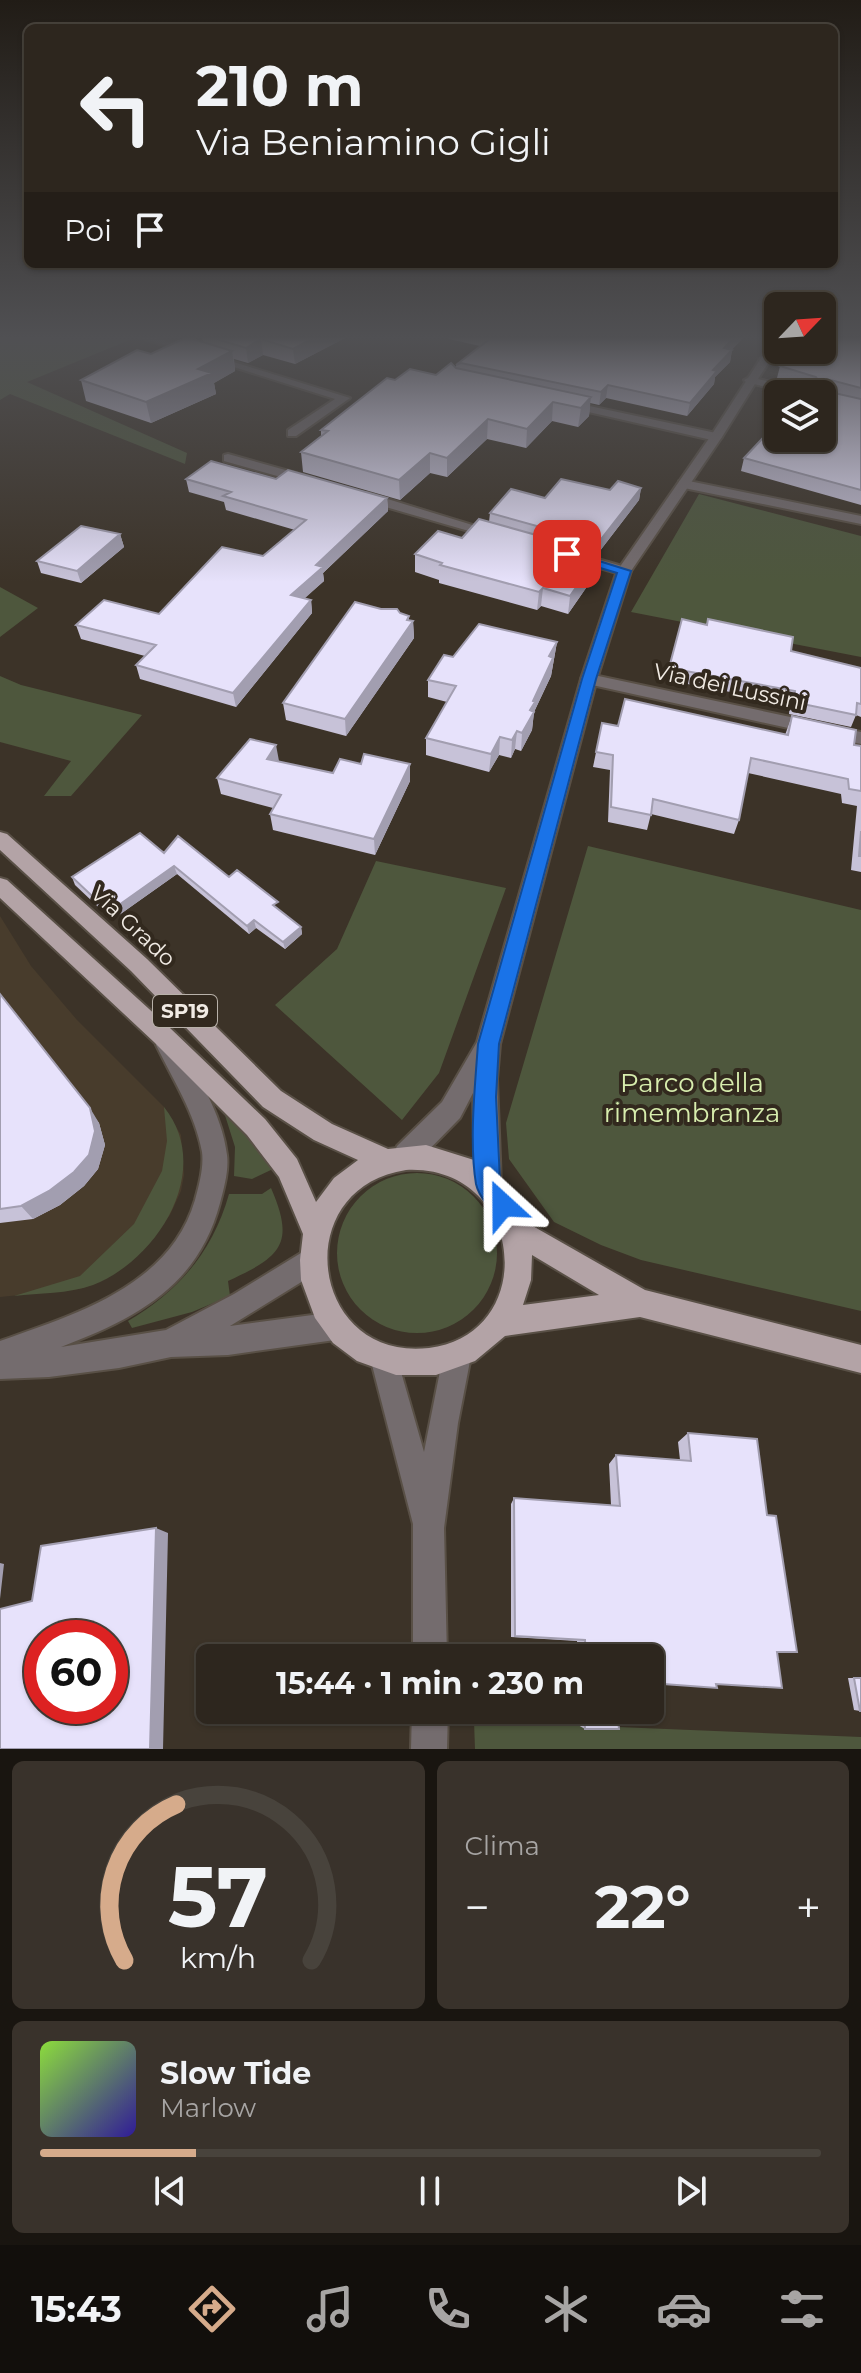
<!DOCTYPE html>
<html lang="it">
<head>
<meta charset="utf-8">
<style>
	:root { --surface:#2d261e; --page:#39322b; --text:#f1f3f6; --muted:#a7a5a4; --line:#48433c; --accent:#d6ab8b }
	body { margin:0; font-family:Montserrat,sans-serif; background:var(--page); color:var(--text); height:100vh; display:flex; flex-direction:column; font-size:30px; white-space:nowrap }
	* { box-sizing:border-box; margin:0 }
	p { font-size:26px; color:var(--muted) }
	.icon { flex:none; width:44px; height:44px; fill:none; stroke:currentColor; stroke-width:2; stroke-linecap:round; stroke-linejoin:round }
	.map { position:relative; height:1749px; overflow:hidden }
	.drawer { display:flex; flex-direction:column; gap:12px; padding:12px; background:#191510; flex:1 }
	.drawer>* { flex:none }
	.hud { position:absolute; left:24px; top:24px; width:814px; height:244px; border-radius:12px; box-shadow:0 2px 6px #0004,0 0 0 2px var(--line); background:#2d261e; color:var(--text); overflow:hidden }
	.needle { width:52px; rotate:65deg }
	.buttons { position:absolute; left:764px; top:292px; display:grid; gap:16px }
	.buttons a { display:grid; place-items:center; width:72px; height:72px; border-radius:12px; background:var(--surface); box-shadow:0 2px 6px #0004,0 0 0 2px var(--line); font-size:40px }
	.speed { position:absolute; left:24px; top:1620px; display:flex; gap:16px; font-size:40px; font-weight:700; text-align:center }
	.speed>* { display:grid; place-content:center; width:104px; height:104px; border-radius:50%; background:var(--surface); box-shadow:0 2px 6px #0004,0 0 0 2px var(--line); line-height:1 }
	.speed .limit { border:12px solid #d22; background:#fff; color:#111 }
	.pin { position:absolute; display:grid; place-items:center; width:68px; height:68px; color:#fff; margin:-34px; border-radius:16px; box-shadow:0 4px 12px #0006 }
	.me { position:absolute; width:88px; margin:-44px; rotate:336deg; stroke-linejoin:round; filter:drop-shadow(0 0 6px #0008) }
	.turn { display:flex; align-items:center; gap:28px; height:168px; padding:0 40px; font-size:36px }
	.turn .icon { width:104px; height:104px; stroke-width:2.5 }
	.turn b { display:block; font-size:56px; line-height:68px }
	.then { display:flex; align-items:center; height:76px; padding:0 40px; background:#0003; gap:16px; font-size:30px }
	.big { font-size:60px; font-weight:700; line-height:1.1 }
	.drawer .widget { flex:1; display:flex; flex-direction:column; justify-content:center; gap:12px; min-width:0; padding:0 28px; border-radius:12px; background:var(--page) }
	.drawer .dial { align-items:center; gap:0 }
	.dial svg { height:208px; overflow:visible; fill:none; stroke:var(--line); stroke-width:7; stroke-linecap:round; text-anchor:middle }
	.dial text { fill:var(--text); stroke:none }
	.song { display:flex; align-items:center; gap:24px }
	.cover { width:96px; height:96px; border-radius:12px; background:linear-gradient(135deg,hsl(90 70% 55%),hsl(250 70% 35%)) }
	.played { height:8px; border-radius:4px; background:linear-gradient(90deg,var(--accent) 20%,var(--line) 20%) }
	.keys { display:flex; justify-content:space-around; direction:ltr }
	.heat { display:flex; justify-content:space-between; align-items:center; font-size:44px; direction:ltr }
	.drawer .tiles { flex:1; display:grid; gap:12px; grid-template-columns:1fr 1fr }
	.widget:last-child { grid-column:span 2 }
	.trip { position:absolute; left:196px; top:1644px; width:468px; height:80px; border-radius:12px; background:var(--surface); box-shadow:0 2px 6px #0004,0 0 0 2px var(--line); font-weight:700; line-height:80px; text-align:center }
	.tabs { display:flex; height:128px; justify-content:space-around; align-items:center; background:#120f0c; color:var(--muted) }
	.tabs .icon { width:56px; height:56px }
	.tabs .selected { color:var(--accent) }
	.tabs b { font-size:36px; color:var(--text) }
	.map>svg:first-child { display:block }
</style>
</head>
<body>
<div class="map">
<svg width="861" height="1749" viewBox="0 0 861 1749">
	<rect width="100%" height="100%" fill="#3c3328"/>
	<path fill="#483c2c" d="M0,916L31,966L77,1020L164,1107L181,1135L184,1175L181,1191L170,1215L150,1241L124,1266L95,1284L79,1289L0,1297Z"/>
	<path fill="#4e573d" d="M0,338L132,339L27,382L187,453L185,464L10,394L0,400Z
		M699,494L861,536V657L631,612Z
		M0,587L38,608L0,637Z
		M0,676L21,685L142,715L71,796H44L71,761L0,742Z
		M588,846L861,910V1311L641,1260L601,1245L554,1222L509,1159L506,1123Z
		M376,861L506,888L439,1073L402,1120L275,1005L337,949Z
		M164,1107C214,1169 159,1259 93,1285C68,1294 39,1293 14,1296L80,1276L134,1224L162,1171L167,1141Z
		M223,1109L263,1150L273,1169L252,1179L234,1176L235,1147Z
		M337 1253a80 80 0 1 1 160 0a80 80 0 1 1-160 0Z
		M271,1188C296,1245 280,1257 228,1281L230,1296L192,1312L132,1328L128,1321C179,1291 213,1251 229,1194H262Z
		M474,1721L861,1737V1749H475Z"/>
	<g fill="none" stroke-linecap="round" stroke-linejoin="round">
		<g stroke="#595046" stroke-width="4">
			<path id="minor" d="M142,338H156L350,398L296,436H288V430L335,399Z
				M750,377L812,392L814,394H794L746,382L744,380Z
				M566,401L716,433L722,437L716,441L562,406L560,404Z
				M228,454L314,478L315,481L309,485L224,461V455Z
				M684,480L861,516V524L679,487V481Z
				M358,493H368L505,535L493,538L358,499Z
				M563,549L629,568L631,571L624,575L558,556V550Z
				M589,674L861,732V744L583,683L581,679L583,675Z
				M457,1342L467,1346L471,1356L458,1423L444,1528L447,1658H413V1524L371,1361L375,1351L385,1347L395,1351L424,1452L443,1356L447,1346Z
				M412,1710H448L447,1749H411Z"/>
		</g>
		<g stroke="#595046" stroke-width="4">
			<path id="tertiary" d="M774,338H778V347L722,437L631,571L597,679L500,1044L497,1079L501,1185L497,1194L488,1198L479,1194L475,1185L473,1093L460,1118L415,1164L406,1167L397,1164L393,1155L397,1146L442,1102L477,1042L581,679L617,571L710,437Z
				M168,1035L176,1038C196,1073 222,1113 227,1155C229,1170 224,1188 220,1203C198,1286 137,1318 61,1347L166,1330L234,1294L314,1245L324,1248L327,1258L324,1268L230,1326L335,1312L345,1316L349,1326L345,1336L335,1340L228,1355L171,1357L119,1368L49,1377L0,1379V1341C76,1314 170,1286 195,1200C199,1185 204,1167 202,1152C195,1113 173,1080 156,1045L160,1038Z"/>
		</g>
		<g stroke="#595046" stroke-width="4">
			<path id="primary" d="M0,832L7,834L147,959L281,1091L332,1124L388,1149L426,1145L474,1160L505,1186L524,1221L645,1290L861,1345V1373L640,1317L505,1336L475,1361L436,1375H396L357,1361L333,1343L315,1318L301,1280L300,1260L303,1234L279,1177L247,1135L154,1042L0,898V878L7,880L170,1028L265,1119L297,1159L316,1202L334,1178L358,1160L314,1140L263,1107L131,971L0,850ZM406,1170C525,1164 541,1334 429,1348C310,1362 287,1188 406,1170ZM532,1255L599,1295L523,1305L531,1280Z"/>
		</g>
		<use href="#minor" fill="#746c6e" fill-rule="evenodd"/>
		<use href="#tertiary" fill="#746c6e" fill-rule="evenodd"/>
		<use href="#primary" fill="#b3a3a6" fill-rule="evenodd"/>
	</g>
	<path fill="#c7c2d8" d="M202,338H345L295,364L263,355L248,363L234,359L235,371L214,383L216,394L151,423L86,401L81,380L151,354L203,341Z
		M449,338H743L731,350H732L730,362L715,377L714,384L687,416L606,398L599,405L590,403L589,416L578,427L552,421L526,448L487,439L447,477L430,473L400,500L303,472L301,452L321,436V430L395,380L436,375L456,368V365L480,346L449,339Z
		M861,338V505L741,471L744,458L822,394H778V411L763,406L767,394L799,385L777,378L780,366Z
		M186,479H276L387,498L388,511L323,573L324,581L304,598L311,600L312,613L236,707L140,679L136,665L145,656L81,639L76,625L159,614L263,556L295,530L226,510L224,502L189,492Z
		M641,488L639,500L596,556L589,554L586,570V588L568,614L541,606L537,610L439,583V580L415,572V554L462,538L489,522L490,513L545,498L610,490Z
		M120,534L124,547L81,583L41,573L37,561Z
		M400,613L409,620L413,621L414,638L346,736L286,720L283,703Z
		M682,619L791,651L861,668V717L856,715L851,727L789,714L790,703L666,680Z
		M557,642L551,676L534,712L532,730L521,751L515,749L511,758L499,755L489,772L426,755V738L447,702L428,697V680L453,657Z
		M792,716L854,745L861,746V872L851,870L857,806L842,803L841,794L748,773L739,820L734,834L651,814L647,830L608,822L610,770L593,767L602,723L618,726L785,735Z
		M279,762L333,773L361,764H410V781L375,855L273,830L270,814L273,808L221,794L217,778Z
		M164,853L279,910L301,927L302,934L285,949L256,928L249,934L177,874L112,920L75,885L72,877Z
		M0,994L99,1123L105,1145L98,1169L84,1186L60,1205L33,1219L0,1223Z
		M688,1433L777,1652L650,1658H578L577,1641L511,1637V1504L514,1498L611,1505L609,1464L616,1455L680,1460L678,1442Z
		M848,1678H861L860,1711L854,1710Z
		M577,1710H617L585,1729L578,1725Z"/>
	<path fill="#a29eb0" d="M314,338H345L295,364L293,349Z
		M734,338H743L721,361L724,348Z
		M261,339L263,355L248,363L246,348Z
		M732,350L730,362L715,377L714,384L687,416L690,403L713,370Z
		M232,351L235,371L214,383L216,394L151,423L146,402L198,369Z
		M608,385L606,398L599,405L601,392Z
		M591,397L589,416L578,427L581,408Z
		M553,402L552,421L526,448L527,429Z
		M488,419L487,439L447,477V458Z
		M430,453V473L400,500L399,480Z
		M641,488L639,500L596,556L598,543Z
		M387,498L388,511L323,573L324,581L293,609L291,595L316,565Z
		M120,534L124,547L81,583L77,571Z
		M590,550L587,568L574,585L576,567Z
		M588,570L586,588L568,614L570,596Z
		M543,588L541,606L537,610L539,592Z
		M311,600L312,613L236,707L233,693Z
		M409,616V628L413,621L414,638L346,736L345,719Z
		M557,642L551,676L534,712L532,730L521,751L522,733L533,701L549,656Z
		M517,731L515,749L511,758L512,740Z
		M500,737L499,755L489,772L491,754Z
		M276,745L279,761L267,759Z
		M410,764V781L375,855L374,839Z
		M174,866L177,874L112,920L109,912Z
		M254,920L256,928L249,934L247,926Z
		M301,927L302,934L285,949L283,942Z
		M90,1108L99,1123L105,1145L98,1169L84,1186L60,1205L33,1219L21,1206Z
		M156,1528L168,1533L163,1749H150Z
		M0,1563L4,1564L0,1599Z"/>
	<path fill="#e7e2fb" stroke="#a29eb0" stroke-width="2" fill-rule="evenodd" d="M185,338H190L232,351L198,369L212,373L146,402L81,380L137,350L151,354Z
		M213,338H314L293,349L261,339L246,348Z
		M491,338H734L724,348L732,350L713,370L717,371L690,403L608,385L601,392L461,363L456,365Z
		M822,338H861V388L827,379L821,383L825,391L861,399V490L744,458L778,422V438H822V394H778V398L767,394L780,380L798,385L820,384L816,377L780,366L795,350H822Z
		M451,363L456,368L591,397L581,408L553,402L527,429L488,419L447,458L430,453L399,480L301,452L328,431L321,430L387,378L395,380L410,369L436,375Z
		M211,461L276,479L288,470L387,498L316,565L323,567L291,595L311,600L233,693L136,665L156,645L76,625L104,600L159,614L222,547L263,556L306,520L223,496L231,492L186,479Z
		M561,479L610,490L618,481L641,488L598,543L490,513L511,489L545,498Z
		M479,519L590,550L576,567L588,570L570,596L543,588L539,592L440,565L442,563L415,554L438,531L462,538Z
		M81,526L120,534L77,571L37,561Z
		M355,602L381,609H397L400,613L409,616L407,620L413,621L345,719L283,703Z
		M682,619L707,625L708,619L793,637L791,651L861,668V704L857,703L856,715L793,702L795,691L669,668Z
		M479,624L557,642L549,656L553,658L533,701L535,702L530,710L534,712L522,733L517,731L512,740L500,737L491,754L426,738L456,686L428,680L444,655L453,657Z
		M625,699L788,735L792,716L856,730L854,745L861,746V791L849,789L848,779L751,758L739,820L653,799L651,815L611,807L613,755L596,752L602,723L618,726Z
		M250,739L276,745L267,759L333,773L340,759L361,764L364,754L410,764L374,839L270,814L281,795L217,778Z
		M861,831V856H859Z
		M140,833L164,853L178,836L229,877L237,870L278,902L273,905L301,927L283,942L254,920L247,926L174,866L109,912L72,877Z
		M0,994L90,1108L95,1131L89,1155L74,1172L49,1191L21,1206L0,1209Z
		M688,1433L757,1439L767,1515L776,1516L797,1652H777L782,1688L716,1684L717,1688L650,1683V1658H586L585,1640L515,1636L514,1498L620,1506L616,1455L691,1461Z
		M156,1528L150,1749H0V1609L32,1601L41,1546ZM42,1638H110V1706H42Z
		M854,1678H861V1711H860Z
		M584,1710H617L619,1729H585Z"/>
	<linearGradient id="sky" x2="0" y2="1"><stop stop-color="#211c16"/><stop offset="0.58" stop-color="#505053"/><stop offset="1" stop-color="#505053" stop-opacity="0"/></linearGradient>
	<rect width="861" height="582" fill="url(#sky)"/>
	<path fill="#1a73e8" stroke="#114b97" stroke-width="2" d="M567,551L631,571L596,679L499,1044L496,1097L500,1181L515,1205L512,1213L503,1217C492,1212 479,1197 476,1184C469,1142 475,1086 478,1044L582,679L617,573L563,557L561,554Z"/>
	<g text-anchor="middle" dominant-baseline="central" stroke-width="8" stroke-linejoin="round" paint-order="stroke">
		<rect fill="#32291e" stroke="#b8b1a9" stroke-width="2" x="153" y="995" width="64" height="32" rx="6"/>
		<g font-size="20" font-weight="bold" fill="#f1ebe4">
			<text x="185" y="1011">SP19</text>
		</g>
		<g font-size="22" fill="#f1ebe4" stroke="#32291e">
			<text transform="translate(730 687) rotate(12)">Via dei Lussini</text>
			<text transform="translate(133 926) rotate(43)">Via Grado</text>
		</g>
		<g font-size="26" fill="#d7edad" stroke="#32291e">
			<text x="692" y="1083">Parco della<tspan x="692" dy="30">rimembranza</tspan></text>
		</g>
	</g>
</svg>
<div class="buttons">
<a><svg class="needle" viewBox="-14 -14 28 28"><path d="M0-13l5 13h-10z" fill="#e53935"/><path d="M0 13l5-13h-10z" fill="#a7a5a4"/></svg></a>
<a><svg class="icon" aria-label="layers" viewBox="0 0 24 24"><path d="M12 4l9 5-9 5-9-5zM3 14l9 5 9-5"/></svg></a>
</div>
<div class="speed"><div class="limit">60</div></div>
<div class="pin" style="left:567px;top:554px;background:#d93025"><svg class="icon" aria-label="arrive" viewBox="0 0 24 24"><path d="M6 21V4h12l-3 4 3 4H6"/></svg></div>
<svg class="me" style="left:503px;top:1205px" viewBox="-20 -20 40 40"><path d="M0-17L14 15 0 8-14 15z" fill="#1a73e8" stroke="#fff" stroke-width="4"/></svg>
<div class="trip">15:44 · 1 min · 230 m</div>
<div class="hud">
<div class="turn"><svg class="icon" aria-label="left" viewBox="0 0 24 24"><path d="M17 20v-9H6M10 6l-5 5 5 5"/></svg><div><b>210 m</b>Via Beniamino Gigli</div></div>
<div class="then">Poi<svg class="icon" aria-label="arrive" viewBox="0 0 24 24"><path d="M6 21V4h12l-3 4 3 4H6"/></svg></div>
</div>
</div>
<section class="drawer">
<div class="tiles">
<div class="widget dial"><svg viewBox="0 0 100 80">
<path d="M14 69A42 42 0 1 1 86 69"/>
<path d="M14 69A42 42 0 0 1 34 9" stroke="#d6ab8b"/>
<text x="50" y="56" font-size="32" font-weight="700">57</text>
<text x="50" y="72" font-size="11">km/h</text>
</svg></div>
<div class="widget"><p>Clima</p>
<div class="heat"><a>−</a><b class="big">22°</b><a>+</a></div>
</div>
<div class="widget">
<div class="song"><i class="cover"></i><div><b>Slow Tide</b><p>Marlow</p></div></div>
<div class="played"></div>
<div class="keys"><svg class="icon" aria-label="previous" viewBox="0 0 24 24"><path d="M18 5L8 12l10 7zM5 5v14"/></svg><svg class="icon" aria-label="pause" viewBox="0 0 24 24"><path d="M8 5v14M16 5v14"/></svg><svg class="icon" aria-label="next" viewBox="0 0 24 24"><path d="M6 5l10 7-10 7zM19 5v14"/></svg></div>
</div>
</div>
</section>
<nav class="tabs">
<b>15:43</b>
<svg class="icon selected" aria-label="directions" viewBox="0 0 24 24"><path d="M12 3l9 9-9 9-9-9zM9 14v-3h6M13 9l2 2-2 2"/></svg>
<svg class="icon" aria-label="music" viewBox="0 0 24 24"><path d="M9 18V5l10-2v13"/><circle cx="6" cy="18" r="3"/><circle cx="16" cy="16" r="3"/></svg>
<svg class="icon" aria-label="phone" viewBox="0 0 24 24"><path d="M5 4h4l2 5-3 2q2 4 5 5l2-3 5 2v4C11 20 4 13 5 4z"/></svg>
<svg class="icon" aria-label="climate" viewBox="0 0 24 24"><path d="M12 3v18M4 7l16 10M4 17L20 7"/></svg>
<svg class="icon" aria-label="car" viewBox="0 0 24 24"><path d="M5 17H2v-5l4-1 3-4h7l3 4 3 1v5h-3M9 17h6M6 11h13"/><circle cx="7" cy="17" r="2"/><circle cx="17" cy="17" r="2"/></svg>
<svg class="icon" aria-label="filters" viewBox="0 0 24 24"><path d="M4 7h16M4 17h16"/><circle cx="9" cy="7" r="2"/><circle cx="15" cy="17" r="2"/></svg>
</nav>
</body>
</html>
